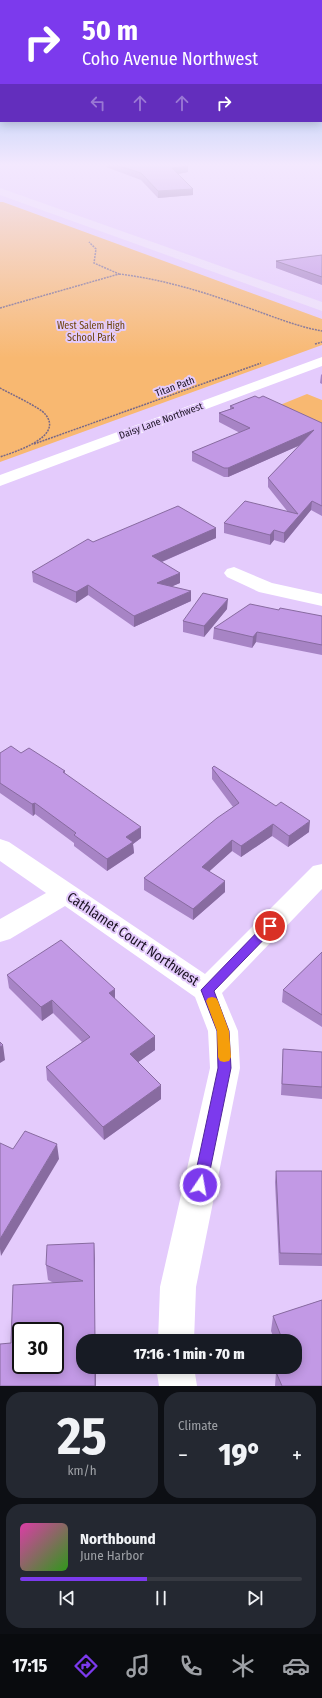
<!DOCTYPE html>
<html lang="en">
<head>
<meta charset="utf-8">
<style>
	:root { --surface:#171b24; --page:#242831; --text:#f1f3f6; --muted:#9ea1a6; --line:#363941; --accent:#7c3aed }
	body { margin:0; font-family:"Fira Sans Condensed",sans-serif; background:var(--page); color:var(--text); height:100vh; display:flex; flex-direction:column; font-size:15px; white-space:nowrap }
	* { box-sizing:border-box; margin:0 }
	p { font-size:13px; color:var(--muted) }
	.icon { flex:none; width:22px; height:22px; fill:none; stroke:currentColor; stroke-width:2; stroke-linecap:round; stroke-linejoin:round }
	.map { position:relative; height:1386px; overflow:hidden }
	.drawer { display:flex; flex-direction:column; gap:6px; padding:6px; background:#0d0f14; flex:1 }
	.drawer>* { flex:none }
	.guide { position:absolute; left:0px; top:0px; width:322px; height:122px; box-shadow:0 2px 10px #0003; background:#7c3aed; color:#fff; overflow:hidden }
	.speed { position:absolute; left:12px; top:1322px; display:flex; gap:8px; font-size:20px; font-weight:700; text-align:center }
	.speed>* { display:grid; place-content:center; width:52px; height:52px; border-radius:50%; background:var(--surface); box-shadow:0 2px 10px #0003; line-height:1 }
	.speed .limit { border:2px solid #111; border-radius:6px; background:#fff; color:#111 }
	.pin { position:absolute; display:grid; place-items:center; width:34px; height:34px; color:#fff; margin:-17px; border:2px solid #fff; border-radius:50%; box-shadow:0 1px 4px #0007 }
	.me { position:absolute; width:44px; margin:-22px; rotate:12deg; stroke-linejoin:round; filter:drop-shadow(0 0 3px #0008) }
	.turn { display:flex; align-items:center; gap:14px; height:84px; padding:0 16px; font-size:18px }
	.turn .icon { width:52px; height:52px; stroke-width:2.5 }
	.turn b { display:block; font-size:28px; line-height:34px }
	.lanes { display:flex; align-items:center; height:38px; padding:0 16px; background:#0003; justify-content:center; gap:20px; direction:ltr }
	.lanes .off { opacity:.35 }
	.big { font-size:30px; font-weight:800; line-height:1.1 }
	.drawer .widget { flex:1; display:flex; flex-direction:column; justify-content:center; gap:6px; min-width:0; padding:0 14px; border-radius:16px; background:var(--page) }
	.drawer .dial { align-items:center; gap:0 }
	.dial b { font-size:52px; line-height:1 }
	.song { display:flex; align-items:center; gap:12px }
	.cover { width:48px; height:48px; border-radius:6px; background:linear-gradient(135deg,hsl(320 70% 55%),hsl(110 70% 35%)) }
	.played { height:4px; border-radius:2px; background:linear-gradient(90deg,var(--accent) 45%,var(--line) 45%) }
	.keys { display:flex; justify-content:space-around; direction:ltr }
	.heat { display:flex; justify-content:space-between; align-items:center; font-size:22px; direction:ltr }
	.drawer .tiles { flex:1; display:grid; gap:6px; grid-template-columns:1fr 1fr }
	.widget:last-child { grid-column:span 2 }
	.trip { position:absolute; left:76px; top:1334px; width:226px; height:40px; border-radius:16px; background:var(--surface); box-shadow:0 2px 10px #0003; font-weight:800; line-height:40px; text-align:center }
	.menu { display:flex; height:64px; justify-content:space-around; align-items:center; background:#090b0e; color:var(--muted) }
	.menu .icon { width:28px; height:28px }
	.menu .active { color:var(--accent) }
	.menu b { font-size:18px; color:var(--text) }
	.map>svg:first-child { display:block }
</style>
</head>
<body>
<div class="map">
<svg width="322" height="1386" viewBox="0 0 322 1386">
	<rect width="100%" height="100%" fill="#e4cbfc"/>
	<path fill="#f8b871" d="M0,202H3L322,319V345L0,462Z
		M307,394L322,400V426L280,405Z"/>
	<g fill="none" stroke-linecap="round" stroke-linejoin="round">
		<path stroke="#786888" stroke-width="1.5" stroke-dasharray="2 1" stroke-linecap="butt" d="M119,274C161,279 201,291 240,305C267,314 294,326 322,331
			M0,308L119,274L94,263L96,249L89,242
			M315,344L322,342
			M0,388C9,393 41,408 45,414C65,437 14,452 0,457
			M34,444L261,363"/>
		<path fill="#fff" fill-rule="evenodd" d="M322,357V366L0,486V475Z
			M234,567L272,583L322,594V606L259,592L227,577L224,573L227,569Z
			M0,839L9,842L205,974L313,866L322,864V889L222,993L238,1031L240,1068L196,1287L194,1341H158L160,1287L210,1068L208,1031L195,997L65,906L10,939L0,942V919L46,893L0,861Z
			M156,1367H194L197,1386H159Z"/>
		<path fill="#ecdff9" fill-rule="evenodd" d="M0,188L322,302V311L0,195Z"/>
	</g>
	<path fill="#a784c5" d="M106,164H183L188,166V172L178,174L193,195L158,198L141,180L106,167Z
		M312,164H322V166Z
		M322,255V285L276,268V261Z
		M322,374V384L320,383L321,375Z
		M230,406L322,423V516L311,510L284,543L274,540L270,545L224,533V523L288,512L268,487V478L300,445L228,477H224L192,461V452L240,433L219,422V413L230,409Z
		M216,528V538L162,562L180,583L172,586L191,601L134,627L88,595L76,603L33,582L32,572Z
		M227,609L204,637L183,632V621Z
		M279,610L322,616V655L256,642L252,648L213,639L214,628Z
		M0,753H21L65,771V774L141,838L133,844L134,853L107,871L74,846V843L35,814L33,816L0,793Z
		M212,768L309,832L288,847L272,836L241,857L232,851L209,871L225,892L193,920L144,890V878L233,807L212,779Z
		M322,952V1027L282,1002L283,990Z
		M7,975L115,999L155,1050L138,1062L161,1099L104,1140L47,1080L46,1067L82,1042L53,1013L42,1021L9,988Z
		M283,1049L322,1052V1099L281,1095Z
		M276,1171H322V1266L279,1265L275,1182Z
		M95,1258L83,1367H96V1386H0L11,1343L54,1283L48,1280L46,1265Z
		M322,1300V1386H275L276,1372L286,1368V1367H295V1341H275L271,1331L273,1316Z"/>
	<path fill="#886ba0" d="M188,166V172L172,175V168Z
		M193,189V195L158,198V191Z
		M314,430V439L228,477V468Z
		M312,501L311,510L284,543V533Z
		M216,528V538L152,566V556Z
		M274,530V540L270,545V535Z
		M180,573V583L157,593V583Z
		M88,585V595L76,603V592Z
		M191,591V601L134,627V616Z
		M228,599L227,609L204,637V626Z
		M257,632L256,642L252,648L253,637Z
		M35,803V814L33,816L32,804Z
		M310,821L309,832L288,847L289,836Z
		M273,824L272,836L241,857V846Z
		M141,827V838L133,844L134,853L107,871V859L126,837Z
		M232,840V851L202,878V867Z
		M225,881V892L193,920V909Z
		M115,989V1003L109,993Z
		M52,1000L53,1013L42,1021L41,1007Z
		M155,1036V1050L130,1068V1054Z
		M3,1045L5,1060L0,1063V1047Z
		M161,1085V1099L104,1140L103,1127Z
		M57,1144L59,1159L1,1256L0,1249V1239Z
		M94,1243L95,1258V1341Z
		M95,1367H96V1386H95Z"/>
	<path fill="#c299e5" stroke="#886ba0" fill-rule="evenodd" d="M113,164H183L188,166L172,168L193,189L158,191L141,173Z
		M322,255V277L276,261Z
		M255,396L259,398L263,396L322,423V506L312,501L284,533L274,530L270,535L224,523L245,501L298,514L268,478L314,430L228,468H224L192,452L250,428L219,413L234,408L230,406Z
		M178,506L216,528L152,556L180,573L157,583L191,591L134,616L88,585L76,592L32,572L88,539L93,542Z
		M203,593L228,599L204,626L183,621Z
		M250,604L279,610L280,608L322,616V645L257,632L253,637L214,628Z
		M11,746L21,753L29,748L65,771L63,772L141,827L126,837L133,842L107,859L74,835L76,833L35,803L32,804L0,783V753Z
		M214,766L276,806L281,802L310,821L289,836L273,824L241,846L232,840L202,867L225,881L193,909L144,878L217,818L239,803L212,768Z
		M61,940L115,989L109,993L155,1036L130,1054L161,1085L103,1127L46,1067L90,1037L52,1000L41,1007L7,975Z
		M322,952V1015L283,990Z
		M0,1042L3,1045L0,1047Z
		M283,1049L322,1052V1087L282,1084Z
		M25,1131L57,1144L0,1239V1143L13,1149Z
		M276,1171H322V1254L280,1253Z
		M94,1243L95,1341H83V1367H95V1386H0V1344L11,1343L13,1285L83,1281L46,1265L47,1245ZM21,1331H55V1365H21Z
		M322,1300V1386H282L276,1372L289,1367H295V1341H283L273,1316Z"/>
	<linearGradient id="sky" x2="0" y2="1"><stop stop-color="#78b4ec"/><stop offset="0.46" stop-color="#f3e8fe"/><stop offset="1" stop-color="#f3e8fe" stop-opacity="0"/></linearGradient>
	<rect width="322" height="358" fill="url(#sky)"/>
	<path fill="#7c3aed" stroke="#51269a" d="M270,922L274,923L276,926L274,929L214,991L229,1031L231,1068L207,1185L205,1189L200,1191L195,1189L193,1185L218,1068L217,1031L201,990L266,923Z"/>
	<path fill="#f59e0b" d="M212,997L216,998L218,1001L229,1031L231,1057L229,1061L224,1062L220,1061L218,1057L217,1031L206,1001L208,998Z"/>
	<g text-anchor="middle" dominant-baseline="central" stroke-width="4" stroke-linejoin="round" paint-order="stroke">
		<g font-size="10" fill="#6c4309" stroke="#e4cbfc">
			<text x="91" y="326">West Salem High<tspan x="91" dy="12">School Park</tspan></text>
		</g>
		<g font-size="10" fill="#1a1122" stroke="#e4cbfc">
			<text transform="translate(175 387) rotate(-20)">Titan Path</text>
			<text transform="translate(161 421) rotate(-20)">Daisy Lane Northwest</text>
		</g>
		<g font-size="14" fill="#1a1122" stroke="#e4cbfc">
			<text transform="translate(133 939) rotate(34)">Cathlamet Court Northwest</text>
		</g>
	</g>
</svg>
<div class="speed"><div class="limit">30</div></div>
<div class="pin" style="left:270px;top:926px;background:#d93025"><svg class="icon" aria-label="arrive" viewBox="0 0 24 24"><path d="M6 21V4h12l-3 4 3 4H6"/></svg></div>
<svg class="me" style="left:200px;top:1185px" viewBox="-20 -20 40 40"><circle r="17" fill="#7c3aed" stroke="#fff" stroke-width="3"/><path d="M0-11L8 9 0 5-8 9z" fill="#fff"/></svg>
<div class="trip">17:16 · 1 min · 70 m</div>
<div class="guide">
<div class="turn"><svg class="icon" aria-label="right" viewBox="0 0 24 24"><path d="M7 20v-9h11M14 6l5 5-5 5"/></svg><div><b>50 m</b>Coho Avenue Northwest</div></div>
<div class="lanes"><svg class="icon off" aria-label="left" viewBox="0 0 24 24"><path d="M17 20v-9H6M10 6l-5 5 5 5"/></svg><svg class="icon off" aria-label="ahead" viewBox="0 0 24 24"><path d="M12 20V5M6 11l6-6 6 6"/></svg><svg class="icon off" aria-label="ahead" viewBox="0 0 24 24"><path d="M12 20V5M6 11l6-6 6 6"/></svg><svg class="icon" aria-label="right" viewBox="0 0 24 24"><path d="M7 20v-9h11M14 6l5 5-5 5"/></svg></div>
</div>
</div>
<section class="drawer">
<div class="tiles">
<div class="widget dial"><b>25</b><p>km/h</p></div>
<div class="widget"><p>Climate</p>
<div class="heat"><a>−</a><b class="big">19°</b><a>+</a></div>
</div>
<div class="widget">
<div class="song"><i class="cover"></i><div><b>Northbound</b><p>June Harbor</p></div></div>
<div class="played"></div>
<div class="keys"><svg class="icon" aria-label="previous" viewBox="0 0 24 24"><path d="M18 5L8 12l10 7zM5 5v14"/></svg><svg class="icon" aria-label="pause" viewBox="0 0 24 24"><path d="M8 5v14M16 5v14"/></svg><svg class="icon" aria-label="next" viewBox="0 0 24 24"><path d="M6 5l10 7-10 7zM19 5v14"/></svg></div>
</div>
</div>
</section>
<nav class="menu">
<b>17:15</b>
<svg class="icon active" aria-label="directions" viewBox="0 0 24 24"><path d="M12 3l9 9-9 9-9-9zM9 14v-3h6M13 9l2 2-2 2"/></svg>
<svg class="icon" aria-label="music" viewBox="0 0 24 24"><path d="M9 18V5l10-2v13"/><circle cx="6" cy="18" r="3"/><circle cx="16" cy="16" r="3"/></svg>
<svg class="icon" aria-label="phone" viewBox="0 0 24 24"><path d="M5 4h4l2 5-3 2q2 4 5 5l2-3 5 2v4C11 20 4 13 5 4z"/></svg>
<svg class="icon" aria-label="climate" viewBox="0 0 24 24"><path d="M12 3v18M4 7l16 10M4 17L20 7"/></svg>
<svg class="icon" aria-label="car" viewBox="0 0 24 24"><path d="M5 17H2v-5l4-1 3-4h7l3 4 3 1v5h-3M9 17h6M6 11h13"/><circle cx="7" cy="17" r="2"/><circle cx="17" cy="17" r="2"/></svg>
</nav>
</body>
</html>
